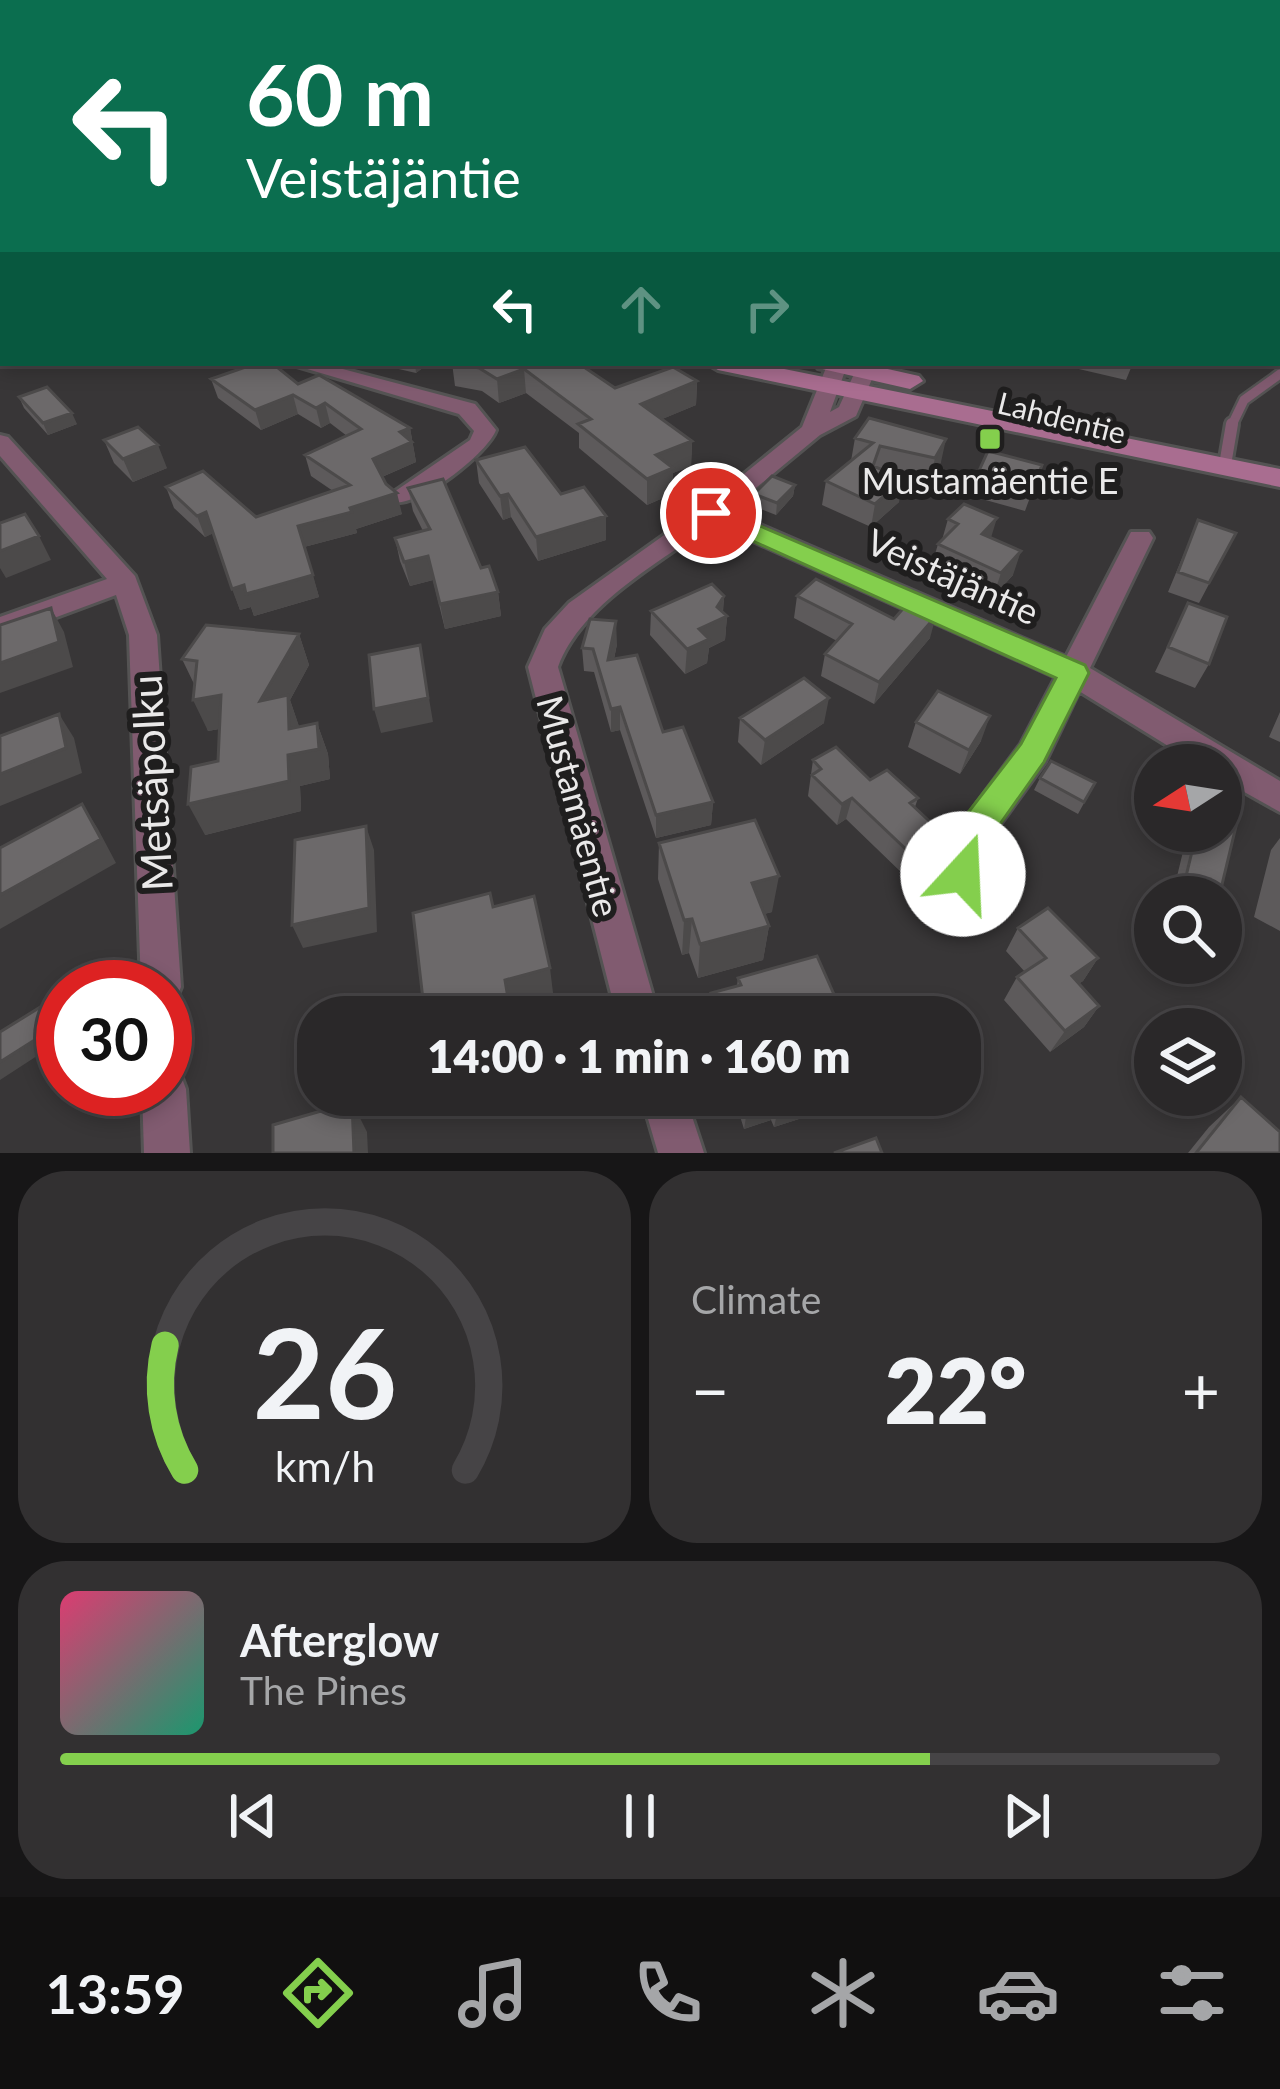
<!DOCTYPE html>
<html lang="en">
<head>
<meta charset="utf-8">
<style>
	:root { --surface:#2a2829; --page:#323031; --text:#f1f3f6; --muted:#a5a6a8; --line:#464446; --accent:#84cf4d }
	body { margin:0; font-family:Lato,sans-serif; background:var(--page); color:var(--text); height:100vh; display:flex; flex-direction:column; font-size:45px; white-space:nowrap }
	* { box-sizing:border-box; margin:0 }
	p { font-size:39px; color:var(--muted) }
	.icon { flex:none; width:66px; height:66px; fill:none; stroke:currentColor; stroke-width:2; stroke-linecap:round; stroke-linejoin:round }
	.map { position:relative; height:1153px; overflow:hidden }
	.sheet { display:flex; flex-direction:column; gap:18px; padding:18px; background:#171617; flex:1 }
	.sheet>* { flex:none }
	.hud { position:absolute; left:0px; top:0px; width:1281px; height:366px; box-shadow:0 6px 18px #0003,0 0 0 3px var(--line); background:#0b6e4f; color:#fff; overflow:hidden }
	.needle { width:78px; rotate:258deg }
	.fabs { position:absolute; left:1134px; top:744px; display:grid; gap:24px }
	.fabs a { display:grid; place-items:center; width:108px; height:108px; border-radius:50%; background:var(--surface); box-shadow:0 6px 18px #0003,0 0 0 3px var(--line); font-size:60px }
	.speed { position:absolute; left:36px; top:960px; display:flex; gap:24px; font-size:60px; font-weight:700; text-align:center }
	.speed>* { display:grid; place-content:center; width:156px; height:156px; border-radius:50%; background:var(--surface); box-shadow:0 6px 18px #0003,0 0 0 3px var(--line); line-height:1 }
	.speed .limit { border:18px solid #d22; background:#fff; color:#111 }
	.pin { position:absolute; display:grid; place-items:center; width:102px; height:102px; color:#fff; margin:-51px; border:6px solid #fff; border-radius:50%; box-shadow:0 3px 12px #0007 }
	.me { position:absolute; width:132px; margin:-66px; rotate:20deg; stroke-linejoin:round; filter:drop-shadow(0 0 9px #0008) }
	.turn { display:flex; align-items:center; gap:42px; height:252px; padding:0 48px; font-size:54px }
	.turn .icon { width:156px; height:156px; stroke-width:2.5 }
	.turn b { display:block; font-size:84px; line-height:102px }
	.lanes { display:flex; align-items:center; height:114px; padding:0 48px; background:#0003; justify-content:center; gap:60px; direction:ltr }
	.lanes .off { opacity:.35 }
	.big { font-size:90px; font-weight:800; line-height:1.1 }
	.sheet .widget { flex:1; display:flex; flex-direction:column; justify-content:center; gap:18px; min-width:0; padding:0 42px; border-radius:48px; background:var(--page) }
	.sheet .dial { align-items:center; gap:0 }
	.dial svg { height:312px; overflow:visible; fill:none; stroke:var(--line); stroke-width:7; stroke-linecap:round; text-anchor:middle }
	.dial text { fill:var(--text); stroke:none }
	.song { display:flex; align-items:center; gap:36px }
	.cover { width:144px; height:144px; border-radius:18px; background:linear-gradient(135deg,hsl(340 70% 55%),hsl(160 70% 35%)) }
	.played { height:12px; border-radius:6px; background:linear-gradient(90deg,var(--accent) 75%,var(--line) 75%) }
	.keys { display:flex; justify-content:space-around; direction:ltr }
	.heat { display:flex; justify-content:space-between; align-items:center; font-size:66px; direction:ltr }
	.sheet .tiles { flex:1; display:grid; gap:18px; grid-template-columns:1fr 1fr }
	.widget:last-child { grid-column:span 2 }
	.trip { position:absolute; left:297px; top:996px; width:684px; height:120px; border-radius:48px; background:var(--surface); box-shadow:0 6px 18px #0003,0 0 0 3px var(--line); font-weight:800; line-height:120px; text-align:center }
	.dock { display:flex; height:192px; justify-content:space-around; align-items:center; background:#111010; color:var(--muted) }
	.dock .icon { width:84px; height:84px }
	.dock .active { color:var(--accent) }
	.dock b { font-size:54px; color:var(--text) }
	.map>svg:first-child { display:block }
</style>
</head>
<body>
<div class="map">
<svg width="1280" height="1153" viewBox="0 0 1280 1153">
	<rect width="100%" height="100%" fill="#383637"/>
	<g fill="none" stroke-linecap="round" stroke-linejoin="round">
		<path fill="#41032e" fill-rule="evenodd" d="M1278,267H1280V285H1278Z"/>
		<g stroke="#545353" stroke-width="14">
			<path id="service-far1" d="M1231,427L1244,400L1280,374"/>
		</g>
		<g stroke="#545353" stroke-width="18">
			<path id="service" d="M1225,465L1232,424"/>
		</g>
		<g stroke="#545353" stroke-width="6">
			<path id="minor" d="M0,311H3V323H0Z
				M287,363H320L475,404L496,430C488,453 419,507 394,502L391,497L394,492L470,440L474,431L459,414Z
				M828,363H848L830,412L839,407L859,363H879L856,416L820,435L728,511L1066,657L1131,532H1149L1153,538L1090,668L1280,781V812L1221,779V765H1199L1079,691L1045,762L983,848L980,904L974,916L961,921L948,916L942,904L947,844L1021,744L1056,677L713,523C660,563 582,603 558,667L659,1017H617L528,667L545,629L569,603L702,508L802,427Z
				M0,435L8,437L135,576L157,635L181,987L175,1001L165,1005V987H141L129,635L116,595L0,638V617L107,579L0,456Z
				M165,1067L180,1073L186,1089L190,1153H144L142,1089H165Z
				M641,1095H685L704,1153H658Z"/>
		</g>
		<g stroke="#545353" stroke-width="6">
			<path id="secondary" d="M3,173V183L0,184V174Z
				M0,208L3,209V221L0,220Z
				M706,363H754L1280,469V487L718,370Z
				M815,363H861L919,376L923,381L910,389L818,368Z"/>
		</g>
		<use href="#service-far1" stroke="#815b70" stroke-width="9"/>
		<use href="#service" stroke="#815b70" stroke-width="12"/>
		<use href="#minor" fill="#815b70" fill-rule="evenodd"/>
		<use href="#secondary" fill="#a96d90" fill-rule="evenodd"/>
	</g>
	<path fill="#5d5a5b" d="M1278,167H1280V243H1278Z
		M390,363H429L416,373L390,367Z
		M452,363H578L615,388L697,381L696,405L662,419L692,441L691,466L673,473L672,494L647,505L579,448V433L526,393L499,403L482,391L455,386Z
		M1053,363H1133L1126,380Z
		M211,379L298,384L410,428L416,462L382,477L402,514L356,529L357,533L304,547L319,597L254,616L251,607L240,610L213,533L205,537L174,508L166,487L256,517L333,491L311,476L305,455L347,436L330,423L321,428L298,414L261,430L218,398Z
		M19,397L77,424L48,435L24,408Z
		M869,418L941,462L930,481L889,472L899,502L871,527L822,505L826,481L851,461L855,438Z
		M104,440L167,468L133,482L114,463Z
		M476,460L561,494L606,516V540L538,561L511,517L503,520L479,483Z
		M1042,465L1025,511L971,496L978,473Z
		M795,485L793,496L776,515L753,506L754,494Z
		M408,488L481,568L498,592L501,616L445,629L433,580L410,586L400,561L395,538L423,531L413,511Z
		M948,519L991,538L1013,575L993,597L931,568L938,544L942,540Z
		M1198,520L1236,533L1199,603L1168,592Z
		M724,596L723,612L727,616L725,640L709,648L707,663L685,674L650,635L651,611Z
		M797,596L894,619L930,638L874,704L821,676L825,654L837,641L794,618Z
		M1188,603L1209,664L1195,688L1155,672Z
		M299,634L309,665L290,700L299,727L317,723L328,754L330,779L300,786L301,811L205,835L218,761L219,729L208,731L195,686L182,659Z
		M617,644L614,659L713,802L711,825L656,838L620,730L611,732L594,672L584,671L582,648Z
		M1280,712V742L1269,737Z
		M740,718L824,723L761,765L738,742Z
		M916,722L981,741L960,774L908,747Z
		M813,760L918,798L915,807L942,833L934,854L904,875L846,819L837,825L808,796Z
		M1040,778L1095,783L1078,814L1034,790Z
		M1188,831H1221L1219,897H1172Z
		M1280,838V931L1254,917L1271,850Z
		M659,843L772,912L764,914L769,926L763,960L698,978L689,953L682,955L658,879Z
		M1018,928L1098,958L1083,981L1078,984L1099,1006L1084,1027L1050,1052L1004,1000L1017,977L1025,972L1006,951Z
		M738,978L844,1017H709L711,993L737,986Z
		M740,1095H858L855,1101L774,1127L771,1120L744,1129L738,1110Z
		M1241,1097L1280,1153H1188L1209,1127Z"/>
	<path fill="#4c4a4a" d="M3,243V262L0,263V244Z
		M415,363H429L416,373Z
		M524,369L526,393L499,403L497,379Z
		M697,381L696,405L641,428V404Z
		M293,395L298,414L261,430L255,410Z
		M325,403L330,423L321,428L316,408Z
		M72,413L77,424L48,435L43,423Z
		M410,428L416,462L377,479L373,459L400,432Z
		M946,439L941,462L930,481L935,458Z
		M692,441L691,466L673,473L672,494L647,505V479L656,455Z
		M158,445L167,468L133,482L123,459Z
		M904,479L899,502L871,527L875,504Z
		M795,485L793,496L776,515L777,503Z
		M397,493L402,514L356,529L357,533L304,547L298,526Z
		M508,494L511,517L503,520L500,496Z
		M206,512L214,533L205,537L197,516Z
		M606,516V540L538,561L536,537Z
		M997,518L990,541L982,534Z
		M39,536L51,560L6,578L0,568V551Z
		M1021,551L1013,575L993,597L1001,573Z
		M428,556L433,580L410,586L404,562Z
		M313,575L319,597L254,616L251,607L240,610L232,589Z
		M498,592L501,616L445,629L440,604Z
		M724,596L722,618L727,616L725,640L709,648L707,663L685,674L687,649L699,629Z
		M51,608L64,632L73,667L0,693V663Z
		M936,616L930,638L874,704L879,682Z
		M616,621L617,644L609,683L608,660Z
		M299,634L309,665L290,700L299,726L317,723L328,754L330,779L300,786L301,811L205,835L188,804L288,755L289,729L260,701Z
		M420,645L433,722L381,733L374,709Z
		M221,695L235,726L208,731L193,700Z
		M829,698L824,723L761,765L765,740Z
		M620,707V730L611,732V709Z
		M59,714L74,738L82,773L0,806V774Z
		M990,716L981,741L960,774L969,750Z
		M852,798L846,819L837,825L842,804Z
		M713,802L711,825L656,838V815Z
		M82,804L98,829L116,863L0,929V895Z
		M366,826L374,850L377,932L303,948L292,925Z
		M942,833L934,854L904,875L911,854Z
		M779,876L772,912L747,918L752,883Z
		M692,919L689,953L682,955L684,920Z
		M769,926L763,960L698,978L700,944Z
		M1098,958L1083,981L1057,999L1072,976Z
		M550,968L554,1001L511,1013L512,1017H463L505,980Z
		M1099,1006L1084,1027L1050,1052L1065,1031Z
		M63,1022V1039L0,1080V1062Z
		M763,1095H777L771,1120L744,1129L749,1099Z
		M789,1095H858L855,1101L774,1127L781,1097Z
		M352,1102L367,1132L368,1153H354Z"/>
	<path fill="#6c696a" stroke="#4c4a4a" stroke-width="3" d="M1278,167H1280V193H1278Z
		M257,363H272L298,384L319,375L410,428L400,432L412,442L373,459L386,484L397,493L350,508L352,512L298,526L313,575L246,594L244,585L232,589L206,512L197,516L166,487L203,471L256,517L350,485L305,455L361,429L325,403L316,408L293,395L255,410L211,379Z
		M456,363H578L615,388L673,367L697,381L641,404L692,441L656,455L673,468L647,479L578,424L591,419L524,369L497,379L479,368Z
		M47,387L72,413L43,423L19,397Z
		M869,418L946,439L935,458L880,446L873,466L904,479L875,504L826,481L873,443L855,438Z
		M138,427L158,445L123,459L104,440Z
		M525,447L561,494L584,487L606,516L536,537L508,494L500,496L476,460Z
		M988,451L1042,465L1033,488L978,473Z
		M772,476L795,485L777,503L754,494Z
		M443,479L481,568L489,566L498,592L440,604L428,556L404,562L395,538L430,529L408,488Z
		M964,504L997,518L982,534L1021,551L1001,573L938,544L958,524L948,519Z
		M25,514L39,536L0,551V523Z
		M1198,520L1236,533L1209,583L1178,572Z
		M816,579L894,619L908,603L936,616L879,682L825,654L852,624L797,596Z
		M712,584L724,596L717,607L727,616L699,629L709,639L687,649L651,611Z
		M1188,603L1227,617L1209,664L1168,647Z
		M51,608L59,642L0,663V625Z
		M590,619L616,621L608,660L637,655L663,732L683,727L713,802L656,815L620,707L611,709L593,649L582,648Z
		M206,625L299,634L260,701L288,695L289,729L317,723L319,749L288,755L289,781L188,804L191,767L218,761L221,695L193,700L197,661L182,659Z
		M420,645L428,698L374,709L369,655Z
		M804,678L829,698L765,740L740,718Z
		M938,691L990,716L969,750L916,722Z
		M59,714L66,748L0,774V736Z
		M836,747L870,780L887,770L918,798L910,803L942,833L911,854L852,798L842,804L812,775L821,769L813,760Z
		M1051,761L1095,783L1084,802L1040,778Z
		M82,804L101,839L0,895V848Z
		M1221,815L1237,822L1219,897H1181L1197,831H1221Z
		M755,820L779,876L752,883L769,926L700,944L692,919L684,920L659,843Z
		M366,826L369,908L292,925L295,840Z
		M490,893L493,907L534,896L550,968L505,980L509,1004L463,1017H425L413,913Z
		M1221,903L1226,905L1222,933H1221Z
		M1048,908L1098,958L1072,976L1099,1006L1065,1031L1017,977L1046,958L1018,928Z
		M817,956L844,1017H719L711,993L741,985L738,978Z
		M63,993V1022L0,1062V1032Z
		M1241,1097L1280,1132V1153H1196Z
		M352,1102L354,1153H273V1125Z
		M876,1138L882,1153H834Z"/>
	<linearGradient id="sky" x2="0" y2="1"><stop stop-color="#1f1e1e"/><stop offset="0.51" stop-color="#4d525e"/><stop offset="1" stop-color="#4d525e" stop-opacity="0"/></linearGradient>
	<rect width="1280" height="329" fill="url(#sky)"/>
	<path fill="#84cf4d" stroke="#568732" stroke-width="3" d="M711,505L1085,665L1089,673L1044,762L983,848L976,885L963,890L950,885L945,874L953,832L1021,744L1056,678L702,518L698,513L702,508Z"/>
	<rect fill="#84cf4d" stroke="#1f1e1e" stroke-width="4.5" x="978" y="427" width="24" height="24" rx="6"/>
	<g text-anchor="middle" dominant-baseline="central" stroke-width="12" stroke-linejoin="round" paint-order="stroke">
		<g font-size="30" fill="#eae9e9" stroke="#1f1e1e">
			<text transform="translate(1062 417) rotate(14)">Lahdentie</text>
		</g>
		<g font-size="36" fill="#eae9e9" stroke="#1f1e1e">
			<text x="990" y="480">Mustamäentie E</text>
		</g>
		<g font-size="36" fill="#eae9e9" stroke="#1f1e1e">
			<text transform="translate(953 576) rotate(24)">Veistäjäntie</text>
			<text transform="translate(579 806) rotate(75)">Mustamäentie</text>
		</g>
		<g font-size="42" fill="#eae9e9" stroke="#1f1e1e">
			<text transform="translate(151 783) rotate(-93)">Metsäpolku</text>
		</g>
	</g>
</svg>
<div class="fabs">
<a><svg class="needle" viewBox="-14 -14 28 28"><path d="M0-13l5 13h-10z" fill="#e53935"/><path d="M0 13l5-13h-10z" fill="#a5a6a8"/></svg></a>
<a><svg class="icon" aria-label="search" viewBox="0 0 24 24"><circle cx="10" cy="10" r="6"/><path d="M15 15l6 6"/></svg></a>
<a><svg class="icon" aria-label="layers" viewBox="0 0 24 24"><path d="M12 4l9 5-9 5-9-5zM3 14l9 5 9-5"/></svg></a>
</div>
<div class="speed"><div class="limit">30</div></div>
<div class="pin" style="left:711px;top:513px;background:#d93025"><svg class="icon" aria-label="arrive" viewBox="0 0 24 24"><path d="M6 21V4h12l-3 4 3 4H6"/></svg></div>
<svg class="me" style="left:963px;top:874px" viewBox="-20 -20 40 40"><circle r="19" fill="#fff"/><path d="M0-13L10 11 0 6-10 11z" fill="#84cf4d"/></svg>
<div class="trip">14:00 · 1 min · 160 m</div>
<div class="hud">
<div class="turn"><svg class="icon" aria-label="left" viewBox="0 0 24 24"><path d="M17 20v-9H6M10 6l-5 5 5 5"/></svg><div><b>60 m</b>Veistäjäntie</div></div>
<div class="lanes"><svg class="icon" aria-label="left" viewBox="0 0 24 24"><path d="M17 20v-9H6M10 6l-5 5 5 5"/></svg><svg class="icon off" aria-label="ahead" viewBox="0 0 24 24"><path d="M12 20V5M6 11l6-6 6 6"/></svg><svg class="icon off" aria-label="right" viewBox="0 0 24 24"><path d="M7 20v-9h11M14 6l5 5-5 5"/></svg></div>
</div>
</div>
<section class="sheet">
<div class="tiles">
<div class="widget dial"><svg viewBox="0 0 100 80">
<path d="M14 69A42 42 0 1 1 86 69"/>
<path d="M14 69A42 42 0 0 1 9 37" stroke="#84cf4d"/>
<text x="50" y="56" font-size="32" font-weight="700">26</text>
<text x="50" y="72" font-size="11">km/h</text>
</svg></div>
<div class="widget"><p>Climate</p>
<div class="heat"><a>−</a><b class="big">22°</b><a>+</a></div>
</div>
<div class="widget">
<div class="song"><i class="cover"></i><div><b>Afterglow</b><p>The Pines</p></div></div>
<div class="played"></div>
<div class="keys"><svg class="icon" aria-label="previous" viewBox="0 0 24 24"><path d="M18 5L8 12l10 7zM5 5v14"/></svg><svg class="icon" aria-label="pause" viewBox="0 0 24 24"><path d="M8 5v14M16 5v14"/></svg><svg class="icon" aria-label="next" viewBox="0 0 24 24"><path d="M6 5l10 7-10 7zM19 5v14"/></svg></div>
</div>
</div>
</section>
<nav class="dock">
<b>13:59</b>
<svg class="icon active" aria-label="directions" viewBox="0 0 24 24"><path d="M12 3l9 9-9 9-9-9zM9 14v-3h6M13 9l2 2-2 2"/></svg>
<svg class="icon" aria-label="music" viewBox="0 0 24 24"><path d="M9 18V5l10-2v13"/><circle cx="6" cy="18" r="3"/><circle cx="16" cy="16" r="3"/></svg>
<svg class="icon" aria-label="phone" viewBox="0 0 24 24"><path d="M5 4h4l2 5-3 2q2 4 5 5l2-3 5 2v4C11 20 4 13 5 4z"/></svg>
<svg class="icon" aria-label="climate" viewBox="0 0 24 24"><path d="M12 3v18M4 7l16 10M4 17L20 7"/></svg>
<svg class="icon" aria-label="car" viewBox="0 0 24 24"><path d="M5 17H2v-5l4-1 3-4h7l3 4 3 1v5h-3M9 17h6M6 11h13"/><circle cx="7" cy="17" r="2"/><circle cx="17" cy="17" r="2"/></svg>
<svg class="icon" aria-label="filters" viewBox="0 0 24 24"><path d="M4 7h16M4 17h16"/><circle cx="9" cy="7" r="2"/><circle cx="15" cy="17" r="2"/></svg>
</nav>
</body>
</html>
